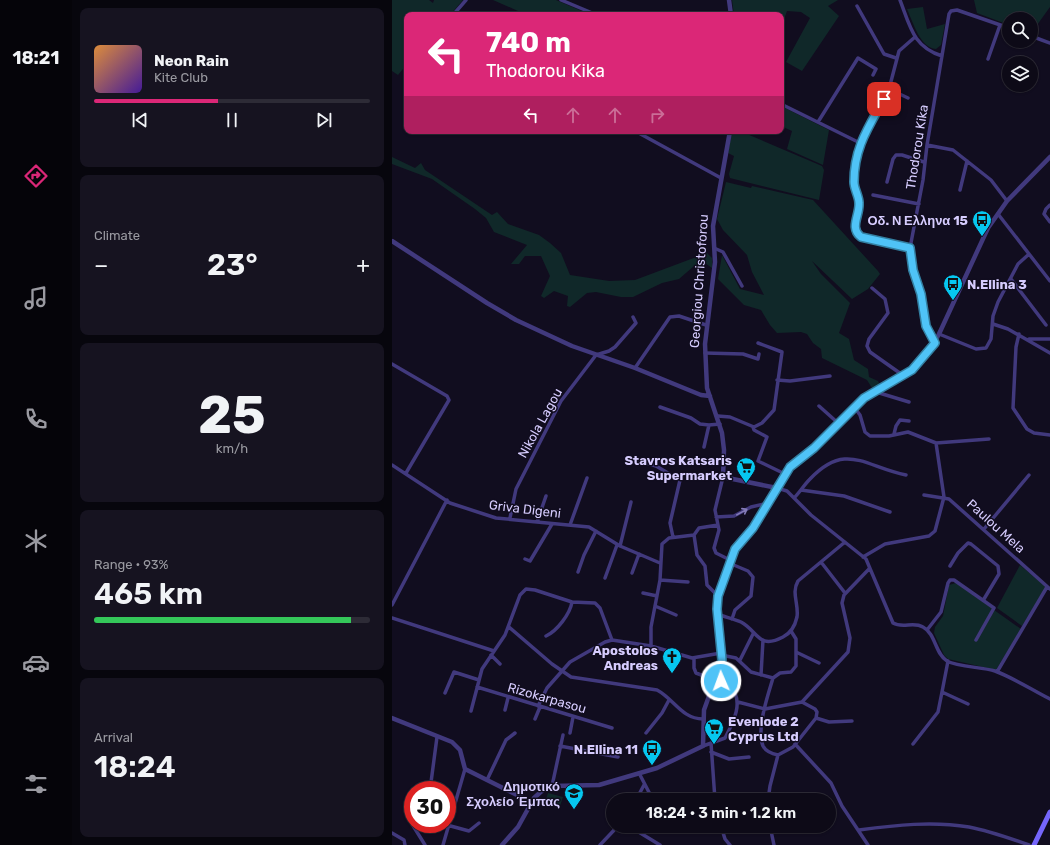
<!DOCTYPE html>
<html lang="en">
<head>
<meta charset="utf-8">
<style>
	:root { --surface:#0d0a17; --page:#161320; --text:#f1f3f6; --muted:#9a9aa1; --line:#2d2b36; --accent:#db2777 }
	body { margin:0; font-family:Rubik,sans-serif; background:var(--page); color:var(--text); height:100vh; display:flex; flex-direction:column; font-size:15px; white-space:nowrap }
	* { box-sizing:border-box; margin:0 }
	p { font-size:13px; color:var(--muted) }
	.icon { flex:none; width:22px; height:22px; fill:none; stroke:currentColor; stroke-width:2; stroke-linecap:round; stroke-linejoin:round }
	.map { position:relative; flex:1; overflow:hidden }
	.panel { display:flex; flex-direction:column; gap:8px; padding:8px; background:#07060d; width:320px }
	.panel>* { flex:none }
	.guide { position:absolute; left:12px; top:12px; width:380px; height:122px; border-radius:8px; box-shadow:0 1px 3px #0004,0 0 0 1px var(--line); background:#db2777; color:#fff; overflow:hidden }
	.fabs { position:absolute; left:610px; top:12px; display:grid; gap:8px }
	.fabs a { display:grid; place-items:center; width:36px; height:36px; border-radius:50%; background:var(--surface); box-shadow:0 1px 3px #0004,0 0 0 1px var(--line); font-size:20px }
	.speed { position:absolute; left:12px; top:781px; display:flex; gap:8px; font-size:20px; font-weight:700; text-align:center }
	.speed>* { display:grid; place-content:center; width:52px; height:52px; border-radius:50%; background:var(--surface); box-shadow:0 1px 3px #0004,0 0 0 1px var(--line); line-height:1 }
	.speed .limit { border:6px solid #d22; background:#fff; color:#111 }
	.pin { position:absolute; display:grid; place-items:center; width:34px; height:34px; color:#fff; margin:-17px; border-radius:8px; box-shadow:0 2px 6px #0006 }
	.me { position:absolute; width:44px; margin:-22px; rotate:358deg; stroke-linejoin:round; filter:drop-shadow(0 0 3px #0008) }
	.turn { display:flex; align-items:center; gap:14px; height:84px; padding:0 16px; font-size:18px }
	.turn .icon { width:52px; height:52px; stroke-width:2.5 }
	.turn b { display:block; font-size:28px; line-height:34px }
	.lanes { display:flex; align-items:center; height:38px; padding:0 16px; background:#0003; justify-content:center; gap:20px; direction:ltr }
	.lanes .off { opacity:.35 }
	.big { font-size:30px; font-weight:600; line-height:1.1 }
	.panel .tile { flex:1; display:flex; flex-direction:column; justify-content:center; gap:6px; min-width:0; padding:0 14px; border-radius:8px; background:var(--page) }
	.panel .dial { align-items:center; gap:0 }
	.dial b { font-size:52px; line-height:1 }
	.song { display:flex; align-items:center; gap:12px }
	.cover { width:48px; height:48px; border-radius:6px; background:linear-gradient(135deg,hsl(30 70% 55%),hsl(260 70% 35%)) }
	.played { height:4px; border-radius:2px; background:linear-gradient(90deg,var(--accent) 45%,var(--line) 45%) }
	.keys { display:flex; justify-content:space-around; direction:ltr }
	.heat { display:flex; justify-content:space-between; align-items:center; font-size:22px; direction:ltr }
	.charge { height:6px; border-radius:3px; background:linear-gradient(90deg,#34c759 93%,var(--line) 0) }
	.trip { position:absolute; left:214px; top:793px; width:230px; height:40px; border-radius:20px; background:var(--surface); box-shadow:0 1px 3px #0004,0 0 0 1px var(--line); font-weight:600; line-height:40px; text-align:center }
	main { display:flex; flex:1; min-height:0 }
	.tabs { display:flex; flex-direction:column; width:72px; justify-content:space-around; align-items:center; background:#050409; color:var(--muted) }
	.tabs .icon { width:28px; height:28px }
	.tabs .on { color:var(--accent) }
	.tabs b { font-size:18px; color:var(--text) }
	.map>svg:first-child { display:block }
</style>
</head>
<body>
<main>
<nav class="tabs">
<b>18:21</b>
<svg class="icon on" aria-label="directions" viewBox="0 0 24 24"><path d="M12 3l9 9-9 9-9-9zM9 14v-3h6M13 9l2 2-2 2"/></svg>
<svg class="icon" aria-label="music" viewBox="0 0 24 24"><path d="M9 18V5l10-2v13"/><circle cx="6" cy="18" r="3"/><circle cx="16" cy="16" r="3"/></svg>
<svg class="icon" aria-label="phone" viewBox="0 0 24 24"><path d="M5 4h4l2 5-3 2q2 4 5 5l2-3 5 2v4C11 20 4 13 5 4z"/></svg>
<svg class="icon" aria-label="climate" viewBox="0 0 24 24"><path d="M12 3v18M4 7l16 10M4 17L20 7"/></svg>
<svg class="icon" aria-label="car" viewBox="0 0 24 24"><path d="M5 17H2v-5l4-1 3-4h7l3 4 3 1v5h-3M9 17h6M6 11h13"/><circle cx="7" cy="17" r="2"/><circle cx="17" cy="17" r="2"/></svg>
<svg class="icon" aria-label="filters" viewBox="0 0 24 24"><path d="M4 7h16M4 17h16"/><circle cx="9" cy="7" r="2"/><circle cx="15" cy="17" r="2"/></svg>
</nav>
<section class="panel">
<div class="tile">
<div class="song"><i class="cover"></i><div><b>Neon Rain</b><p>Kite Club</p></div></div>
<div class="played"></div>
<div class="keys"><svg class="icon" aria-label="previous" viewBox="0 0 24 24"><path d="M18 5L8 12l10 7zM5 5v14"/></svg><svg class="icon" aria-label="pause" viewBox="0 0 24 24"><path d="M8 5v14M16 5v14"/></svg><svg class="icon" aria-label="next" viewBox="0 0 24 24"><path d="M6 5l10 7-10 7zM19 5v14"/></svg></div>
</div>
<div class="tile"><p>Climate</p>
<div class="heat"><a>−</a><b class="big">23°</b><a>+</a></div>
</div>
<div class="tile dial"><b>25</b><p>km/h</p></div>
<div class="tile"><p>Range · 93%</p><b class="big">465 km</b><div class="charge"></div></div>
<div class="tile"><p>Arrival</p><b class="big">18:24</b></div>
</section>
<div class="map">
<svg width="658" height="845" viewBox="0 0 658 845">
	<rect width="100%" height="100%" fill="#110d1f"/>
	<path fill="#102829" d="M0,0H37L41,3L42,0H71L58,15H15V64L6,75L0,71Z
		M101,0H164L199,15H135Z
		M340,0H446L436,6L447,16L410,71L394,62L418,18L409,12L395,11L389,28V15H342Z
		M582,0H658V7L640,32L639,19H617V25L585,13Z
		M531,7L535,29L553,24L549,45L544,49C528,48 521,22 515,9Z
		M389,106L437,130L431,165L395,149L400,131L389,126Z
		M340,131H348L430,166L432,170L427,200L338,178L337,174L342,156L336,153Z
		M0,157L23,168L29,163L33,170L100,215L105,212L116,224L147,235L158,243L169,253L178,275L217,281L243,280L315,253L320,258V268L313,263L302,266L287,279L270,283L241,297H229L204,292L195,293L178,307L175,306L176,296L162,291L152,298L149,296L158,276L149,256H133L127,264H119L135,245L102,232L94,218L83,209L40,179L0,164Z
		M334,182L359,188L360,186L421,200L486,271L488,274L476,289L460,299L420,261L429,274L458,303L447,333L457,339L462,360L476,369L477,377L486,381L488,385L480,388L475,380L430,358L429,349L421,343L415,334L409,332L385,333L378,325L369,310L352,305L326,279L330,255L348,289L372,295L360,272L355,255L331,230L325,219Z
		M628,565L654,587L630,626L605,608Z
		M564,583L629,629L604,670L556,659L552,655L542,633L543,627L551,616L557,585Z
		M156,793L171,797L168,806L153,802Z"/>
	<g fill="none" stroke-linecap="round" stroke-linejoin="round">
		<path stroke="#41397d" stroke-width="3.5" d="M169,0L205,15
			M508,0C518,26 521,47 550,56
			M465,6L492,54L504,58
			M61,15L74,0
			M639,36L658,43
			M596,59L608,25
			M497,89L516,98
			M389,104L468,143
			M426,122L466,58L484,69L481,75
			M243,131L329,178
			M535,145L561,150L599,180L615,201
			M495,182L501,159L504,155H510L532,162
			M568,190L575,161
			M481,195L527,204
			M658,205L654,209L652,214L658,222
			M606,214L658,281
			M322,248L331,252L350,286
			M518,248L469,237L464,234L463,229L468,202L462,184L464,157L468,143L497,89L507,51L523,37
			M619,279L654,325
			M480,288L493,299L496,313L477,339L475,346L478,352L512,376
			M601,324L616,329L658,353
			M547,334L584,349L594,348L599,339L601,316L606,302L626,264L636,255
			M627,334L624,347L621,408L635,429L642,433L658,435
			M637,339H658
			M543,343L534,326L529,294L521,270L518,248L531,180L535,145L557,14L559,11L565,10L617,28
			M313,353L351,354L366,359L367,354
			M0,364L55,396L57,400L14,473
			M243,368L278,317L287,316L314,325
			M385,380L398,381L438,376
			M484,392L517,402
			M427,406L446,423
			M268,407L299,418L308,424L317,425
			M462,407L468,415L473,432L478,436H497L516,432L544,443
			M326,416L338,417L362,427L370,423L382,410L390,352L366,343
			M361,427L362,430L375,437L366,461L393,474
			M502,434L504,426L508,420L517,421
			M312,447L317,425L328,424
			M237,458L264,466L288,480L278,523L281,537
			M0,465L58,503L104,518L197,527L228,546L268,563
			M331,477L323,510L327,530L322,548L324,553L338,560
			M385,488L395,491L419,515L474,559L501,623C511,629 521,621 531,627C544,634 543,654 555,661C566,667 590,667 603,671C622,678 640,690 658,699
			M409,490L452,496L498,512
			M532,495L557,499L658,589
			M402,498C408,492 412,485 418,479C454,441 473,467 514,475
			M324,517L342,516L359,507L376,503
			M118,518L124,489L169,401L204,355L217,351L223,347L244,323L241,317
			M145,522L154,496
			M178,525L195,478
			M326,525L307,528L302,535L305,555L313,566L315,585L326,596
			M592,529L637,475
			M228,546L239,502
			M471,557L493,544L537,536L543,531L552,497L544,443L597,439
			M133,559L138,561L160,524
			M429,562L453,593
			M337,563L356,571L361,577L359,596L343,610L340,619
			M558,566L566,553L576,543L579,544L606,566L607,574L592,599
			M186,572L192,555L204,531
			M240,573L247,554
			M213,578L225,545
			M268,580L296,582
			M251,593L265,596
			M0,605L55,500
			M263,606L284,615
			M325,614C333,617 342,619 349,622C366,631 366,650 391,637C399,633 403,626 405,617C407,604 399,593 406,581L453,542
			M0,618L102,651
			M117,627L160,664L179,677L265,690C282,699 290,719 311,719
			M535,630L549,612L556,583L558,580H562L602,608L584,640
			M154,636C165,631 178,614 180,602
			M259,646V627L268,580L270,544L277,538L302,535
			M404,652L427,663
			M99,655L108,664
			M329,655L344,658L359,672L381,678
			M302,658V668L304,673L338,686C353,701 341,723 333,738L311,746
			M348,660L361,634
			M556,661L550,692L576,704
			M605,672L655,587
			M369,675L371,640
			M381,678C376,695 364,729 371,746C374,752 381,754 386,755L401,747L424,718L425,712L423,709L410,702
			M381,678L388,673L399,672L404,666V639L399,631
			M85,687L220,728
			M53,693L62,672L87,680
			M346,702L373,709L410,702L456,652L458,638L450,603L452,595L477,569
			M146,706L155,688L178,662L213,642L220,640L259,646L300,658L329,653
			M113,710L116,698
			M79,711L90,669L113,635L128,595L134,589L143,590L180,602L203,603L208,608L220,640
			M424,718L437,722L460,721
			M143,719L148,707
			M178,733L181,717
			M254,733L270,713L277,700
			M319,743L323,800
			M403,744L439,783L450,806L476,845
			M521,744L546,712L550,692
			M168,746L226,757
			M319,752L337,759L357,757
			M247,773L261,800
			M95,780L114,740L123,733
			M160,786L171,735
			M38,790L45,737
			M244,800L252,785
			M376,800L378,786L386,755
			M379,800L415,798
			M20,824L33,845
			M55,825L77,831L87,823
			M329,826L333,839L338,845
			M378,826L382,845
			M467,830C504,825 540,821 577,827C598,831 617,838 637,845
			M245,831L268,845
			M0,833L12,840L13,845
			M51,845L73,769
			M208,845L226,826"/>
		<path stroke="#41397d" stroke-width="4.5" d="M337,0L339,15
			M338,131L321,226L323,262L313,344L315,388L330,433L332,450L331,477L385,488
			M0,241L95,303L124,320L180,346L243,368L309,395L318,396
			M0,718L60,742L68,750L73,769L139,802
			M110,845L126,827L142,798L152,789L160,786L207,785L265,768L311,746L312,710L330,660L325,609L326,596L342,551L361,528L399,467L422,447L467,402L518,372L537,352L547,334L596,228L615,201L658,157"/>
		<path stroke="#7566fb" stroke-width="5" d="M642,845L658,812"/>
	</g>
	<defs><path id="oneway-shaft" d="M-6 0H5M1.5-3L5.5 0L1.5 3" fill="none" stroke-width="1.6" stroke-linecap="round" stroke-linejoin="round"/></defs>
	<use stroke="#847bb7" href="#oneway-shaft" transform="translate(350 512) rotate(-29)"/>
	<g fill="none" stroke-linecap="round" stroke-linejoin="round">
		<g stroke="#337fa1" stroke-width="10">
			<path id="route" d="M329,681L324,679L330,660L325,609L326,596L343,549L361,528L398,467L422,448L472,398L520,370L543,343L534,326L529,294L521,270L518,248L469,237C457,228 468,215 467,203C467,196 462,189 462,182C462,148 476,128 492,99"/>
		</g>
		<use href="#route" stroke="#4fc3f7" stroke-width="7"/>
	</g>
	<defs>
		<g id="bus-pin" transform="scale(1)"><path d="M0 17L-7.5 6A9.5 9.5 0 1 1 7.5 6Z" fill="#06c7f0" stroke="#110d1f"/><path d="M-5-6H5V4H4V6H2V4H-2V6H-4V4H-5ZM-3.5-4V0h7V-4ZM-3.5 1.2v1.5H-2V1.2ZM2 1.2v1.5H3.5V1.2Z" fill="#111"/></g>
		<g id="supermarket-pin" transform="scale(1)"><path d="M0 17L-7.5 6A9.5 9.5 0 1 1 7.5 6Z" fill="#06c7f0" stroke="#110d1f"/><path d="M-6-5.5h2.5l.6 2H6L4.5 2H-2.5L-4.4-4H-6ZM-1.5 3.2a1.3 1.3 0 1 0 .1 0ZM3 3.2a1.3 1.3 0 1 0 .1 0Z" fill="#111"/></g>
		<g id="church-pin" transform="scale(1)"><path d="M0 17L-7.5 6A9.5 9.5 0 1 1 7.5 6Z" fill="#06c7f0" stroke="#110d1f"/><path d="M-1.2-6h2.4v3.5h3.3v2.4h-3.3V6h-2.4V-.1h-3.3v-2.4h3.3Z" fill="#111"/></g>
		<g id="school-pin" transform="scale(1)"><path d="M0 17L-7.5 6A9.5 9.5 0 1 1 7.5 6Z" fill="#06c7f0" stroke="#110d1f"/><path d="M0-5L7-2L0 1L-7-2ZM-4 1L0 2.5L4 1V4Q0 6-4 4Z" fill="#111"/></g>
	</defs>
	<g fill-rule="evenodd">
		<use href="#bus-pin" x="590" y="220"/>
		<use href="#bus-pin" x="561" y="284"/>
		<use href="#supermarket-pin" x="354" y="467"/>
		<use href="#church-pin" x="280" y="657"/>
		<use href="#supermarket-pin" x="322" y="728"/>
		<use href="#bus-pin" x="260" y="749"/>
		<use href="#school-pin" x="182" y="793"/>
	</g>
	<g text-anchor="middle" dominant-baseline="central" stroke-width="3" stroke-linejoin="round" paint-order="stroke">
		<g font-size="13" fill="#d6ccfe" stroke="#110d1f">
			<text transform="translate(525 147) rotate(-81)">Thodorou Kika</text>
			<text transform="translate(307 281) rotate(-86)">Georgiou Christoforou</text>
			<text transform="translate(148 423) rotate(-61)">Nikola Lagou</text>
			<text transform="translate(133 509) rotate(7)">Griva Digeni</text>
			<text transform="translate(604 526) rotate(42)">Paulou Mela</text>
			<text transform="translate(155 698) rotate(16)">Rizokarpasou</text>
		</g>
		<g font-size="13" font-weight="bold" fill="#d6ccfe" stroke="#110d1f" text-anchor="end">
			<text x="576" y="220">Οδ. Ν Ελληνα 15</text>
			<text x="575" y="284" text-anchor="start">N.Ellina 3</text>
			<text x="340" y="460">Stavros Katsaris<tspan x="340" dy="15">Supermarket</tspan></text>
			<text x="266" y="650">Apostolos<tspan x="266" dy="15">Andreas</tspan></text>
			<text x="336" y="721" text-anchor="start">Evenlode 2<tspan x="336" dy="15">Cyprus Ltd</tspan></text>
			<text x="246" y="749">N.Ellina 11</text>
			<text x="168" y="786">Δημοτικό<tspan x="168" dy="15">Σχολείο Έμπας</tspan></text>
		</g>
	</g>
</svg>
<div class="fabs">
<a><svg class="icon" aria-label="search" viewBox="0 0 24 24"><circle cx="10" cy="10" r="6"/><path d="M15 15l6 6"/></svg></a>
<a><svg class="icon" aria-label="layers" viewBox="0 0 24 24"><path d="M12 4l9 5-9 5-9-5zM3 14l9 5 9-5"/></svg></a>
</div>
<div class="speed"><div class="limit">30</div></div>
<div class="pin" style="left:492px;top:99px;background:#d93025"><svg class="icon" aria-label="arrive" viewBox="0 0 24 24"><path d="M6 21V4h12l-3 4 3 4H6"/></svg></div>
<svg class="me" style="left:329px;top:681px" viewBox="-20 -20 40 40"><circle r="17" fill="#4fc3f7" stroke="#fff" stroke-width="3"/><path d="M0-11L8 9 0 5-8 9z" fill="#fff"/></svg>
<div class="trip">18:24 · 3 min · 1.2 km</div>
<div class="guide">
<div class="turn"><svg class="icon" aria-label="left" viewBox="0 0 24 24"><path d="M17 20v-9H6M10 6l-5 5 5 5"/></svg><div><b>740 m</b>Thodorou Kika</div></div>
<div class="lanes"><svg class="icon" aria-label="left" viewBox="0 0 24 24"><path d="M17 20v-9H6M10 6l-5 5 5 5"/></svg><svg class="icon off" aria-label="ahead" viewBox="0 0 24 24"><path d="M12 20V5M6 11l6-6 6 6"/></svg><svg class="icon off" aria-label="ahead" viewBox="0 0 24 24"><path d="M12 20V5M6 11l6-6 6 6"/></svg><svg class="icon off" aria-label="right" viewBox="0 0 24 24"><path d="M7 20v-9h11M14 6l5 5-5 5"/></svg></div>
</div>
</div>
</main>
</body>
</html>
